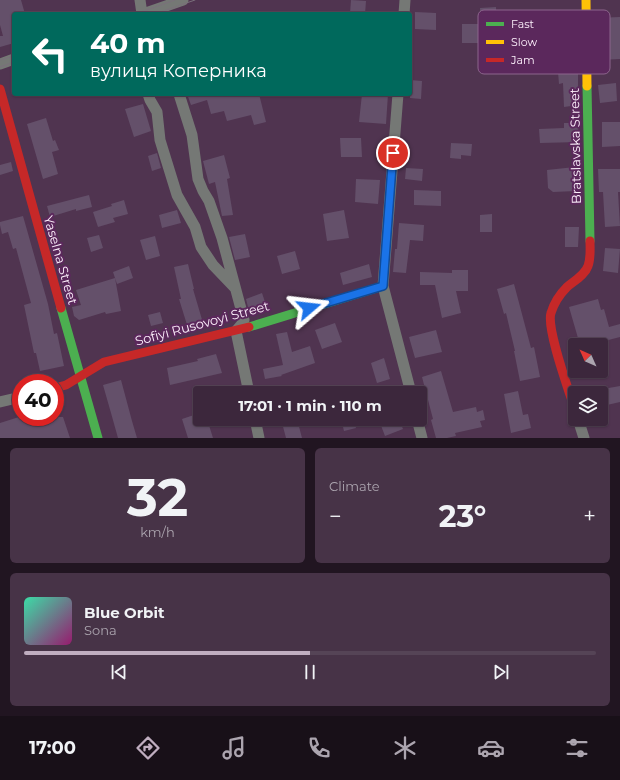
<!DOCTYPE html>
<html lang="en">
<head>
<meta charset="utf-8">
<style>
	:root { --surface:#3c273c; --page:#473347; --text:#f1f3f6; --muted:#aca5af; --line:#554456; --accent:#c0aec0 }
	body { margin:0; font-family:Montserrat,sans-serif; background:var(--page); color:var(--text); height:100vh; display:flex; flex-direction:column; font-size:15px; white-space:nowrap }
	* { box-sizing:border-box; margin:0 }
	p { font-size:13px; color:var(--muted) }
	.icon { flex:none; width:22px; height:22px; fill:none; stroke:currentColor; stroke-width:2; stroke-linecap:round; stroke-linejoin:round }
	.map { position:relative; height:438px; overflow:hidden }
	.panel { display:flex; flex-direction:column; gap:10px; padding:10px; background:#211521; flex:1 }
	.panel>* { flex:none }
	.hud { position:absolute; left:12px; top:12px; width:400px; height:84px; border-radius:4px; box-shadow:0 1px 3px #0004,0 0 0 1px var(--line); background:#00695c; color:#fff; overflow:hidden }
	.needle { width:26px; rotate:315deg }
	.controls { position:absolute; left:568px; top:338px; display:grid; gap:8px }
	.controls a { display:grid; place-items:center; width:40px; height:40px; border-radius:4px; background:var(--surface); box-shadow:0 1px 3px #0004,0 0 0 1px var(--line); font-size:20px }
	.speed { position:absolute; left:12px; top:374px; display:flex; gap:8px; font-size:20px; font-weight:700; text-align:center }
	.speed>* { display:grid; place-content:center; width:52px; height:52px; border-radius:50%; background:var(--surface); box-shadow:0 1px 3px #0004,0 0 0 1px var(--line); line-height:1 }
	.speed .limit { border:6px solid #d22; background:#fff; color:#111 }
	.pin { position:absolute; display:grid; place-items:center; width:34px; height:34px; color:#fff; margin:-17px; border:2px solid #fff; border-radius:50%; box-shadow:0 1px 4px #0007 }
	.me { position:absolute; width:44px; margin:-22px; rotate:73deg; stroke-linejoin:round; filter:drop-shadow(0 0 3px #0008) }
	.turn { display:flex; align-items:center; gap:14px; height:84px; padding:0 12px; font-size:18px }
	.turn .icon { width:52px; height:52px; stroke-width:2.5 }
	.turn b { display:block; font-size:28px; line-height:34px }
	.big { font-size:30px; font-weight:700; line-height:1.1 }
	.panel .tile { flex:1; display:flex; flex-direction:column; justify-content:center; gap:6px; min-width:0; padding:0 14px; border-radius:6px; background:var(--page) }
	.panel .dial { align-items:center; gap:0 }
	.dial b { font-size:52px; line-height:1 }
	.song { display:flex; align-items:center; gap:12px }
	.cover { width:48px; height:48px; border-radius:6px; background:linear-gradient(135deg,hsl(160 70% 55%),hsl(320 70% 35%)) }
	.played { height:4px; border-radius:2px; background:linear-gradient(90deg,var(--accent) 50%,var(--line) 50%) }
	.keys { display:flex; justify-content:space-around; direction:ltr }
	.heat { display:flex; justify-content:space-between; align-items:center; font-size:22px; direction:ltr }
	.panel .tiles { flex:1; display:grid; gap:10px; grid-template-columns:1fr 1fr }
	.tile:last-child { grid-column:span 2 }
	.trip { position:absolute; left:193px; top:386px; width:234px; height:40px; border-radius:4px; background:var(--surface); box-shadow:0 1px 3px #0004,0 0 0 1px var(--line); font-weight:700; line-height:40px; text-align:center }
	.dock { display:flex; height:64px; justify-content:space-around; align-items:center; background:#181018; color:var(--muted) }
	.dock .icon { width:28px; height:28px }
	.dock .selected { color:var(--accent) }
	.dock b { font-size:18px; color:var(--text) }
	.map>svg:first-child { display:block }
</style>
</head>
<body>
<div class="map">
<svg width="620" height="438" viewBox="0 0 620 438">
	<rect width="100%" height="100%" fill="#503450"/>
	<path fill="#64506a" d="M0,0H21L25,14H14V43L0,47V36H3L0,25Z
		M351,0L366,1L365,14H350Z
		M496,7L497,26L482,27V43H462V24H481L480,8Z
		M415,12L436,13V30L415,29Z
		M620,17V59L599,60L598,43H596V18Z
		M578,71V105L564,107L563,83L559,84L558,72Z
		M410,80L422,81L421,99L410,98Z
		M616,83L617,101L600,103L598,85Z
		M187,94H259L266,122L254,125L251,115L227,121L224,111L211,114L207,100L191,105Z
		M362,94H388L386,124L359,122Z
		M143,104L151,131L134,137L125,109Z
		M46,118L53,141L55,140L59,150L52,152L58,174L43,179L27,124Z
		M602,122H620V146L602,147Z
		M564,123H578L579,142L540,143L539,129L564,128Z
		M340,138H361L362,157H341Z
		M451,143L472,144L471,156L461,155V159L450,158Z
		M157,153L161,168L152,171L148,156Z
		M224,155L230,178L227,179L233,215L222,216L215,182L209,184L203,161Z
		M11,162L13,171L0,175V165Z
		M575,167L576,191L553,192L548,188L547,170Z
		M406,168L423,169L422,181L405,179Z
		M598,169H620V192H618L620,226L605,227L603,192H599Z
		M356,179L380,180L378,204L355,202Z
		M414,190L441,191V206L414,205Z
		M89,195L92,207L76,211V209L50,217L47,206Z
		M124,200L128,214L113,218L115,222L98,227L93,212L112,206L111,204Z
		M177,210L181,223L162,228L159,215Z
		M344,210L349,238L327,241L323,214Z
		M492,214V232H480V215Z
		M23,216L48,304L54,334L57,333L64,366L40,371L36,353H34L24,305L31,303L16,248L13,249L8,232L2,234L0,225V222Z
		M399,223L424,225L423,241L410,240L406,273L393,272L395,249H397Z
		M565,227H579L578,247H565Z
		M245,234L250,257L235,260L229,237Z
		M99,235L103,248L91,252L87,238Z
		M155,236L160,256L146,260L140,240Z
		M605,248L620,249L618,273L603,271Z
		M295,251L300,269L282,274L277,256Z
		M188,264L194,289H193L203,323L188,328L179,299H181L174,267Z
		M369,264L372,277L343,285L340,273Z
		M129,266L133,278L117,284L115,278L121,311L106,314L105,312L79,320L74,316L72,307L81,305L76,290L115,278L113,272Z
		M452,270H468V291H456L461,313L442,318L435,285H420V272L452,273Z
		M514,284L531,348L534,347L540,377L520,381L514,351H515L506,313L504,314L497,289Z
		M262,293L266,305L249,311L246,299Z
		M598,299L601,310L604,309L609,327L620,324V337L589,345H580L569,307Z
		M160,312L163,323L151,326L148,315Z
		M335,323L342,342L322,349L315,330Z
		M436,330L442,352L415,358L409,337Z
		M287,332L292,352L310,346L315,363L281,375L282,376L265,379L263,369L283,365L276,334Z
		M216,354L222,373L170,385L167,368L198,361L197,359Z
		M384,358L390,379L377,383L371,363Z
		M441,371L453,412L476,407L477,412L483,410L485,420L480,421L482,427L455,433L456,436L447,438H436L431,420L433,419L422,377Z
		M121,380L132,421L137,438H118L111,413L103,385Z
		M620,386V402L607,405L603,389Z
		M518,391L523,415L528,414L531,428L511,433L504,394Z
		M200,413V419H207L213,438H188L182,419Z
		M19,417H63L70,438H0V423Z
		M281,419H297L302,438H286Z
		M341,419H354L356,428L344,431Z
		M389,419H399L403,429L385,436L380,423Z"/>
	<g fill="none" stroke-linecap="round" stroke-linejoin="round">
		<path stroke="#757875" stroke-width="11" d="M140,0L142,14
			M143,14L183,0
			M404,14L405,0
			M0,64L14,59
			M148,94L150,100L157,112L160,140L177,195L195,227L201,247L213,265L235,288
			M179,94L192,135L198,179L203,191L209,201L222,238L244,320L241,325L236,331L249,393
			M398,94L383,286L411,393
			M0,402L21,397
			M255,419L259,438
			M417,419L422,438
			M578,419L584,438"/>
		<path stroke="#4caf50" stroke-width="9" d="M587,86L590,241
			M61,308L98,438
			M249,327L383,286"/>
		<path stroke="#ffc107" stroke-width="9" d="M586,0L587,86"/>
		<path stroke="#c62828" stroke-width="9" d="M0,89L61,308
			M55,388L66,385L104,362L249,327
			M575,410C569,391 546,328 551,313C554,303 560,294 567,287C574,281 585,275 588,266C591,258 590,249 590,241"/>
		<path stroke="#7a707b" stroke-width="1" d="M135,14L175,0
			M155,14L195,0
			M0,60L14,56
			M0,67L14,62"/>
	</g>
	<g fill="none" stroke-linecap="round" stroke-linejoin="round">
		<g stroke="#114b97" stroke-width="10">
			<path id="route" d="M309,308L383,286L393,153"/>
		</g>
		<use href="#route" stroke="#1a73e8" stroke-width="7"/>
	</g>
	<g text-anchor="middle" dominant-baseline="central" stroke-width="4" stroke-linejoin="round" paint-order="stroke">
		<g font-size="13" fill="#fdf0fc" stroke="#5b285c">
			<text transform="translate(575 146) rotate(-91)">Bratslavska Street</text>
			<text transform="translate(61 260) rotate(74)">Yaselna Street</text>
			<text transform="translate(202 323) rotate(-15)">Sofiyi Rusovoyi Street</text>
		</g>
	</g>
	<rect x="478" y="10" width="132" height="64" rx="6" fill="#5b285c" stroke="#8c648c" stroke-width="1"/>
	<rect x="486" y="22" width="18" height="4" fill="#4caf50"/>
	<rect x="486" y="40" width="18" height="4" fill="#ffc107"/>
	<rect x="486" y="58" width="18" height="4" fill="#c62828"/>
	<g font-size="11" fill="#fdf0fc">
		<text x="511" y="28">Fast</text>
		<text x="511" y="46">Slow</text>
		<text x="511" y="64">Jam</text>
	</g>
</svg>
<div class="controls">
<a><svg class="needle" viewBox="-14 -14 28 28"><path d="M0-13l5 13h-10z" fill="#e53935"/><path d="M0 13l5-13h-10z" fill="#aca5af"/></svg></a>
<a><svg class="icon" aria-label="layers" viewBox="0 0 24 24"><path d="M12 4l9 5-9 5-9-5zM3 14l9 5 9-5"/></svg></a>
</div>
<div class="speed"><div class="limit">40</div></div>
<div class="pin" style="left:393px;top:153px;background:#d93025"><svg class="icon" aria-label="arrive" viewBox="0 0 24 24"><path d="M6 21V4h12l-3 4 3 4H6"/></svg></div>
<svg class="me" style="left:309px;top:308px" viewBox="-20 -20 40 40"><path d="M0-17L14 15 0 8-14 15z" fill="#1a73e8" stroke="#fff" stroke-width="4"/></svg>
<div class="trip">17:01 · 1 min · 110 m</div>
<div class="hud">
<div class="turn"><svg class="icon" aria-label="left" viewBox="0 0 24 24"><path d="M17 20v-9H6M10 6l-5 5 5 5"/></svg><div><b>40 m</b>вулиця Коперника</div></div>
</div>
</div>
<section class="panel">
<div class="tiles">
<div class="tile dial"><b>32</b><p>km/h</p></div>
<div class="tile"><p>Climate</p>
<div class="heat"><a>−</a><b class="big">23°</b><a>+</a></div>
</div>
<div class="tile">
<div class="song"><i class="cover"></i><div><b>Blue Orbit</b><p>Sona</p></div></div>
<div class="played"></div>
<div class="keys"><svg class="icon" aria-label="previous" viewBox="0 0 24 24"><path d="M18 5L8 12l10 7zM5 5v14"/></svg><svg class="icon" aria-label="pause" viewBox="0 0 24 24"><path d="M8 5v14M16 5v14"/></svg><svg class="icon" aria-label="next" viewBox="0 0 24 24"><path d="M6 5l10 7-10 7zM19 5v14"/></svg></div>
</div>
</div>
</section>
<nav class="dock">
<b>17:00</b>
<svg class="icon selected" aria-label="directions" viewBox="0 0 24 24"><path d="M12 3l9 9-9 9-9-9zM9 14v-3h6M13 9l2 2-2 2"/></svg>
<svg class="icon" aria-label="music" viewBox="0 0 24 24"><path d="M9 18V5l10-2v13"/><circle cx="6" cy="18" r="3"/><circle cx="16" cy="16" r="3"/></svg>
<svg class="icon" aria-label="phone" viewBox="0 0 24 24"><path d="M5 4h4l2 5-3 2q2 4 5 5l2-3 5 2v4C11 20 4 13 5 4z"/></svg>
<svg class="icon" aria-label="climate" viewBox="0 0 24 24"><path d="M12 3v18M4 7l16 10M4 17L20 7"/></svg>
<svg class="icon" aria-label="car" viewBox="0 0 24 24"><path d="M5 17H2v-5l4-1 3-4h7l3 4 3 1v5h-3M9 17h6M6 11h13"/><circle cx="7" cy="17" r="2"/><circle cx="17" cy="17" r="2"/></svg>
<svg class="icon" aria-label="filters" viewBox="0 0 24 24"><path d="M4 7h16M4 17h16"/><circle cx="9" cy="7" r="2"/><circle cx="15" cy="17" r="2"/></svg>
</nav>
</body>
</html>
